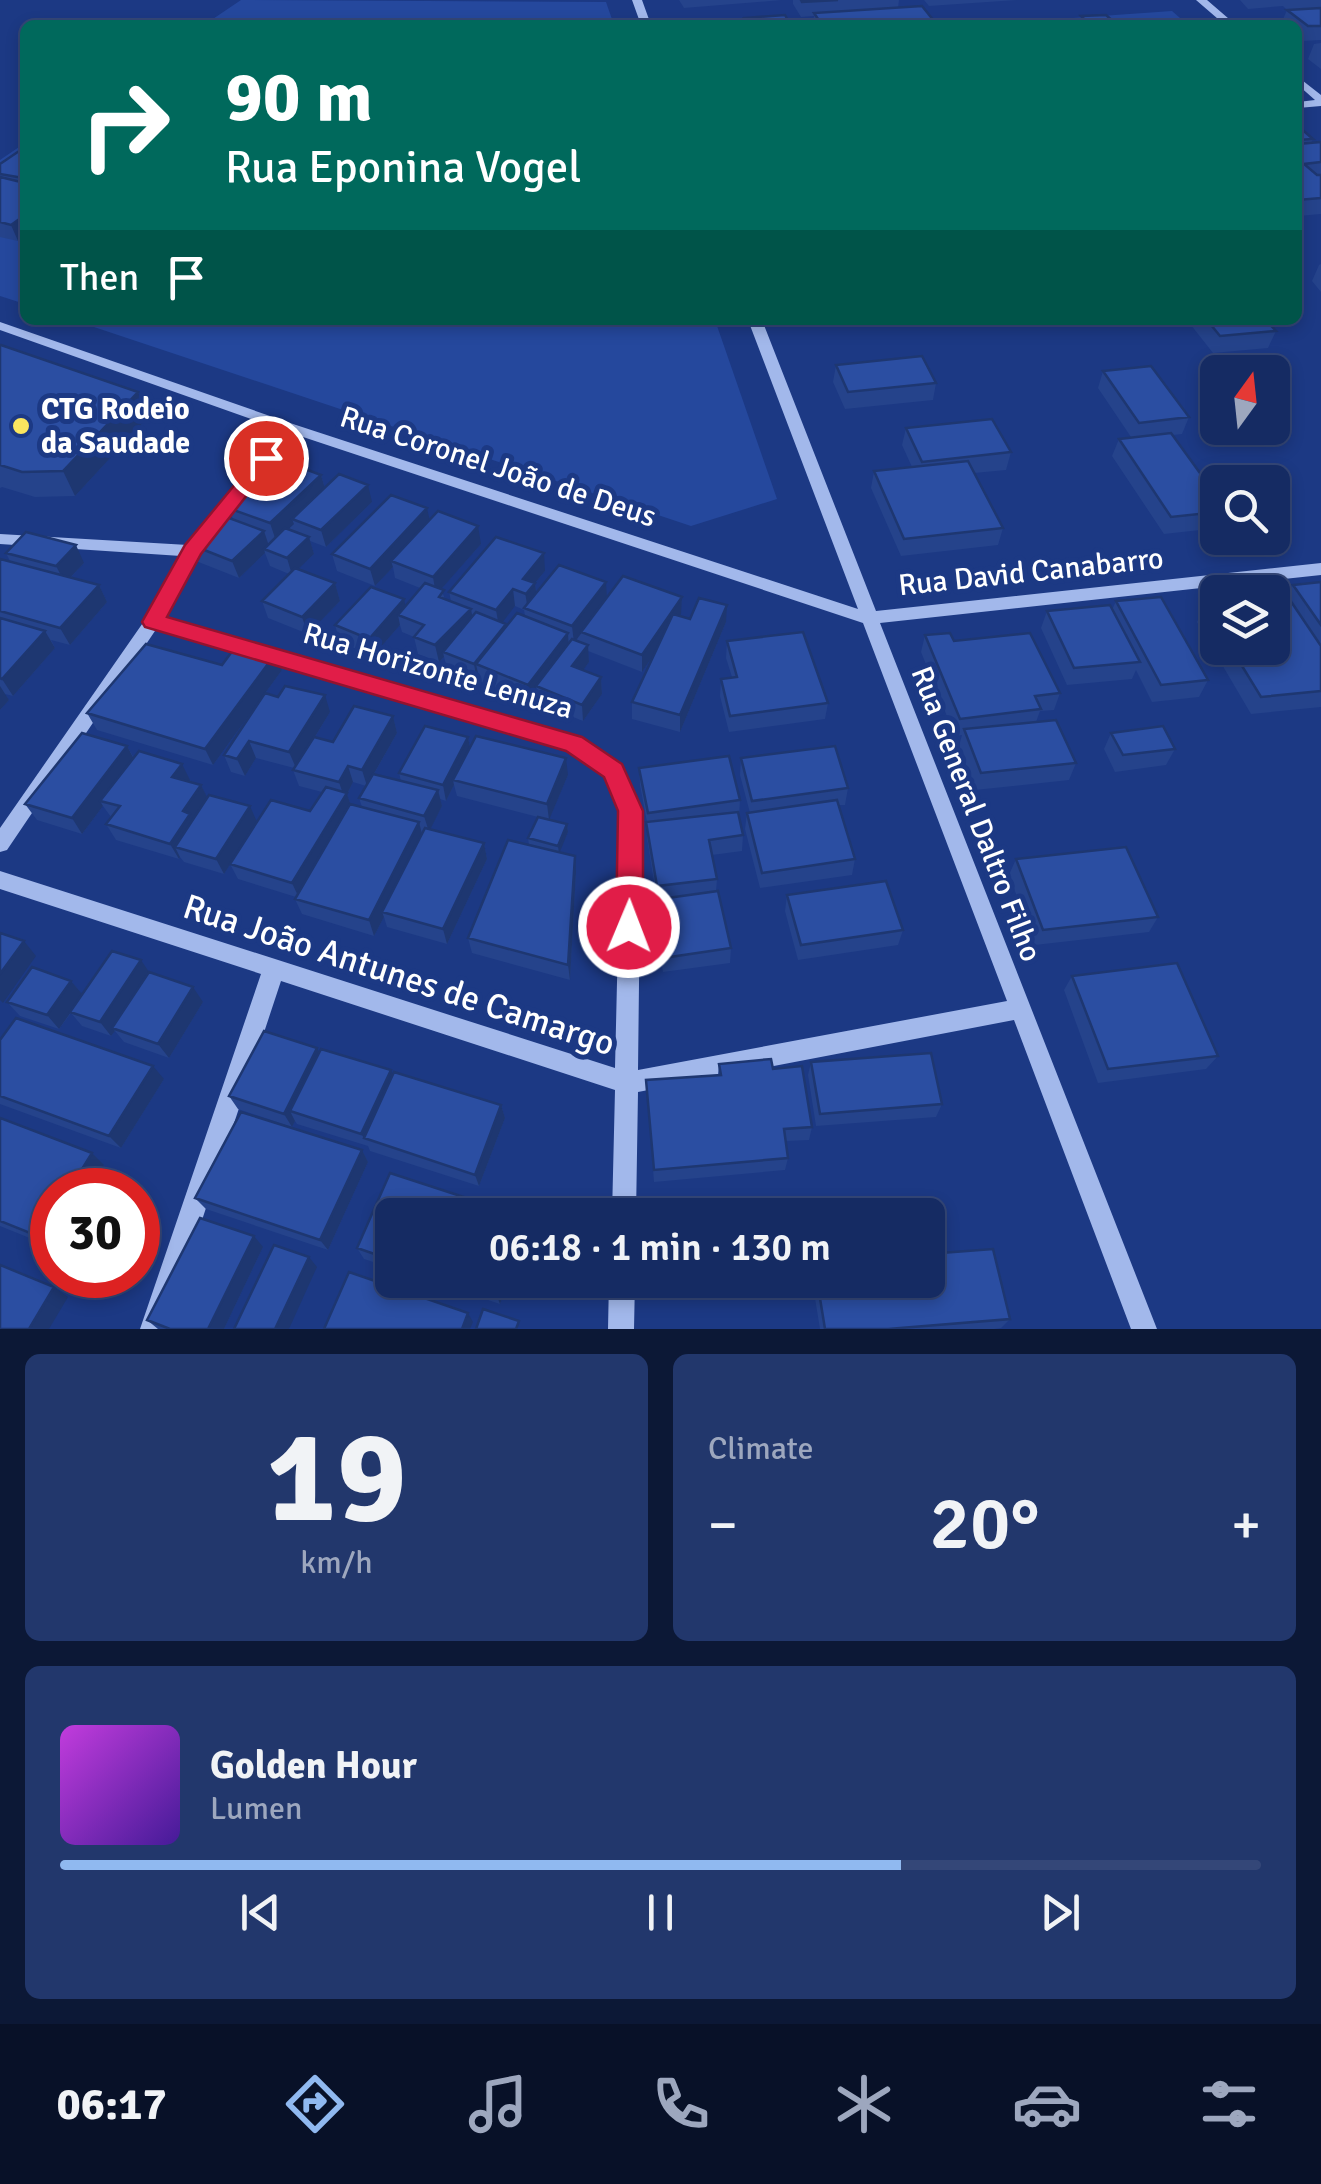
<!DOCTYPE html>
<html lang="en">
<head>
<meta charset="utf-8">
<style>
	:root { --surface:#152b63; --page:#22376c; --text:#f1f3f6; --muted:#9da7be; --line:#344778; --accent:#90b9f0 }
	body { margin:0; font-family:Signika,sans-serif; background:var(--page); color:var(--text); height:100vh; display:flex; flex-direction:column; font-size:38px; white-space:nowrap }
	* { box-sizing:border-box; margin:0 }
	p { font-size:32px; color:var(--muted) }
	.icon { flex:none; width:55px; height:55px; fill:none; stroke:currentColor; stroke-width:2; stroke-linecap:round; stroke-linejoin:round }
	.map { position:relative; height:1329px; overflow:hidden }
	.side { display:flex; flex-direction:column; gap:25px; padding:25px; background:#0c1836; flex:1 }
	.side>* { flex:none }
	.banner { position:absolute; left:20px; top:20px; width:1282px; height:305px; border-radius:15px; box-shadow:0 5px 15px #0003,0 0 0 2px var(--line); background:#00695c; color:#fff; overflow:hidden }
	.needle { width:65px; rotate:15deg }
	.controls { position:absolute; left:1200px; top:355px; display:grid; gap:20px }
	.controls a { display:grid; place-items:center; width:90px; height:90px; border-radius:15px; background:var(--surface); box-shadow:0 5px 15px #0003,0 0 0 2px var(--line); font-size:50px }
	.speed { position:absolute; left:30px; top:1168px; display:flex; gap:20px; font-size:50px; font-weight:700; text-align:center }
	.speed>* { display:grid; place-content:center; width:130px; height:130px; border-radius:50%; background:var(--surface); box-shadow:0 5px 15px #0003,0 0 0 2px var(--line); line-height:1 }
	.speed .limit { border:15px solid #d22; background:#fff; color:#111 }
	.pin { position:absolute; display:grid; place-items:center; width:85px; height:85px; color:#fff; margin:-42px; border:5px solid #fff; border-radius:50%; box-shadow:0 2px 10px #0007 }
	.me { position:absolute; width:110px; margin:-55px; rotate:1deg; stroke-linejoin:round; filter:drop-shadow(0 0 8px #0008) }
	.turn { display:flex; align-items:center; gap:35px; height:210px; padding:0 40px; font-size:45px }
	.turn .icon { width:130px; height:130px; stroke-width:2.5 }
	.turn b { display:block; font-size:70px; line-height:85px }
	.then { display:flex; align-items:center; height:95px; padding:0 40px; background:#0003; gap:20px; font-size:38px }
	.big { font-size:75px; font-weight:600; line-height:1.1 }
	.side .card { flex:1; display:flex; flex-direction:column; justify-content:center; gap:15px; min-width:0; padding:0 35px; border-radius:15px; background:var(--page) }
	.side .dial { align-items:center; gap:0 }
	.dial b { font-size:130px; line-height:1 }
	.song { display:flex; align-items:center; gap:30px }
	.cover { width:120px; height:120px; border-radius:15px; background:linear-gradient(135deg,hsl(290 70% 55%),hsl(260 70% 35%)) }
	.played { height:10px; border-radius:5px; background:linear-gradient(90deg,var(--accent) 70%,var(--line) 70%) }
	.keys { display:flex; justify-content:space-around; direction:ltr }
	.heat { display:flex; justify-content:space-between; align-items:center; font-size:55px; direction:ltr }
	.side .tiles { flex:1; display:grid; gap:25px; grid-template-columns:1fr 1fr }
	.card:last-child { grid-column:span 2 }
	.trip { position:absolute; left:375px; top:1198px; width:570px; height:100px; border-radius:15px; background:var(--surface); box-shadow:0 5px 15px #0003,0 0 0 2px var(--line); font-weight:600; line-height:100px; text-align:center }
	.dock { display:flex; height:160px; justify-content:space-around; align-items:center; background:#081128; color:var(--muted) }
	.dock .icon { width:70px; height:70px }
	.dock .on { color:var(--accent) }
	.dock b { font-size:45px; color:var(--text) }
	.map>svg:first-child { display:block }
</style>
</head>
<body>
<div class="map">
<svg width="1321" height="1329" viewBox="0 0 1321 1329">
	<rect width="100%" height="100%" fill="#1c3984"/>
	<path fill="#25489d" d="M241,0L606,2L614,25H204Z
		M1172,11L1188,25H975Z
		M25,143V304L0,296V160Z
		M73,320H715L777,499L691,526Z"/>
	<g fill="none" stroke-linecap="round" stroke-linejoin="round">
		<path fill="#a2b8eb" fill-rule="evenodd" d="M632,0H642L651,25H641Z
			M1196,0H1207L1236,25H1225Z
			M1298,77L1321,95V106L1298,108V102L1315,100L1298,85Z
			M748,320H762L876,611L1321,563V575L880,623L1157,1329H1131L1014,1020L638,1092L636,1215H612L615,1090L281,981L166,1329H140L261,974L0,889V871L615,1068L621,811L606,776L567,750L157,628L7,850L0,852V828L147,617L181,556L0,544V534L188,545L282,430L0,330V322L296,425L858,609ZM294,434L863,623L1007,1001L638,1070L641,811L620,766L573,737L163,618L198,554Z
			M609,1280H635L634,1329H608Z"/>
	</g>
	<path fill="#25438b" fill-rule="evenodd" d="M679,0H782L684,8Z
		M793,0H899L898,8L934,21L933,25H743L744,18L790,24L813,22L814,16L801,17L793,4Z
		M924,0H1017L929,6Z
		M1240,0H1321V40L1302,41L1298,38V25L1281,24L1287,10L1283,6L1248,9Z
		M1081,16L1115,23L1114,25H1081Z
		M1321,43V69L1308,59L1314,44Z
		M1298,126L1313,139L1311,143L1321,142V214L1298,216Z
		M25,147V236L18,241L0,237V164Z
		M1321,264V292L1312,281L1319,265Z
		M1187,320H1266L1276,331L1268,348L1213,353Z
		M0,345L138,392L148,417L75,496L35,497L2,487L0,488Z
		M836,365L936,383L933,400L845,409L833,382Z
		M1103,371L1189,417L1182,434L1173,435L1218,498V528L1164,534L1112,456L1119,439L1131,437L1098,388Z
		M906,428L1011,452L1006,470L974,473L1003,528L998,545L901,556L871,488L874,471L912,467L902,445Z
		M321,475L325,488L372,502L326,547L310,541L314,554L298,569L335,583L340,601L308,634L268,618L262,601L289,574L270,566L265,553L239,578L196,561L189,544L233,519L228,508Z
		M430,520L481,544L441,589L445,599L451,601L449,592L545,571L535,583L536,593L607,598L682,597L680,616L690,619L726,622L680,732L632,719V702L654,654L642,672L588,651L589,662L583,670L601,677L602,694L583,721L538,703L537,693L531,702L479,681V678L477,681L447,668L444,657L439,662L418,654L414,637L402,632L400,625L373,656L340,642L335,625L405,606L420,588L395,578L393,567L375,586L337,571L332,554ZM515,606L524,610L525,616L506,627L502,622Z
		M6,553L84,563L71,577L99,585L107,602L70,645L51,640L55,648L13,696L5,694L9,700L0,710V559L10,561Z
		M1321,582V707L1251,714L1197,622L1206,605L1218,604V648H1272L1286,597L1293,585Z
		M1116,601L1208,680L1199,697L1152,702L1136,670L1132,679L1067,685L1041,628L1047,611L1112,610Z
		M925,635L954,641L1060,693L1054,710L1040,711L1036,722L1076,763L1069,780L975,790L959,746L962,735L955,736L921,652Z
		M727,641L828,703L825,719L729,732L720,696L721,679L732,677L726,658Z
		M276,653L282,670L213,765L97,730L87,713L222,665Z
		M265,693L330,712L315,737L333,742L393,716L397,733L374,774L401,781L399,773L468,737L470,748L568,775L549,819L567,824L568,832L559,852L575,856L576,872L570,980L472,953L468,938L529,845L528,838L538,817L457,796L454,785L446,801L440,799L442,806L430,829L484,843L487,859L447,944L387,927L384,917L374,936L302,914L295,899L296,897L238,879L230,864L224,874L184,862L180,857L179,859L116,840L106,824L111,817L103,806L82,834L37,820L25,804L127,746L134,758L201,785L207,798L257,822L310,811L322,792L299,786L293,770L294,768L256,758L245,776L231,772L224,755ZM353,782L366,786L359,798L362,807L350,804L347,794Z
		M1111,733L1175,749L1166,765L1115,772L1104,749Z
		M741,758L848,788L845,805H839L855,859L852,875L760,888L745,829L747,813H750L740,775Z
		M639,768L740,800L739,816L743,835L742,851L712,855L717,879L716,892L731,948L730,963L663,972L653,916V900H657L647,838V822L640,785Z
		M1016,859L1158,917L1149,932L1035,945L1009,875Z
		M787,895L903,930L898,945L798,960L785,911Z
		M150,973L203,1002L169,1058L124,1042L115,1031L111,1036L82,1026L71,1013L59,1029L20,1016L7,1002L71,981L82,994Z
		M1072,976L1218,1056L1206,1069L1098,1083L1064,990Z
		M0,1040L164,1079L121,1148L0,1104Z
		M317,1048L319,1052L391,1070L393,1076L501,1105L505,1118L479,1186L370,1151L368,1146L297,1124L295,1121L292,1127L238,1109L229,1096Z
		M811,1062L942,1104L936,1117L816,1126L808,1075Z
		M719,1064L773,1069L812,1127L809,1140L786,1141L788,1158L785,1170L654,1182L646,1080L718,1075Z
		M0,1118L104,1165L89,1190H52V1247L0,1226Z
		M362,1150L368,1162L328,1250L206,1209L195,1198Z
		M392,1215V1268L364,1259L357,1248Z
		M263,1247L224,1329H158L147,1320Z
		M428,1280H509L500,1304Z
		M812,1280H928L1010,1319L1001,1328L994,1329H820Z"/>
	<path fill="#1e3771" d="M25,215V236L18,241L11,225Z
		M138,392L148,417L75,496L63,471Z
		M321,475L326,492L292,519L294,524L276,541L270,523Z
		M368,485L372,502L326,547L321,530Z
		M427,508L431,526L391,561L393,567L375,586L370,569Z
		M478,526L481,544L436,595L433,577Z
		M264,531L270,549H264L265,553L239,578L232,561Z
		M309,537L314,554L292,575L287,558Z
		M76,545L84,563L65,583L56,566Z
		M544,553L545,571L535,583L537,600L528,611L523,579Z
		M606,582L607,599L574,643L572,626Z
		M335,583L340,601L308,634L302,617Z
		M99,585L107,602L70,645L60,628Z
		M513,589L515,606L499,627L496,610Z
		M682,597L681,614L642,672V655Z
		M404,599L408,617L398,615L400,625L373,656L369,639Z
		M727,605L726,622L680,732V715Z
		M471,609L474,626L443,652L444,657L439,662L435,645Z
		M506,624L508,641L476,664L479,678L477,681L474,664Z
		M45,631L55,648L13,696L2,679Z
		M568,633L569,650L536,686L537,693L531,702L528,685Z
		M588,645L589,662L574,683L572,666Z
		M276,653L282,670L213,765L205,749Z
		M601,677L602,694L583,721L582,705Z
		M0,686L9,700L0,710Z
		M325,695L330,712L296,768L289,752Z
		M393,716L397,733L367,786L362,770Z
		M468,737L471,753L453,780L454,785L446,801L443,785Z
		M249,741L256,758L245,776L237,759Z
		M127,746L136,763L100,801L103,806L82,834L72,818Z
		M566,758L568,775L549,820L547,804Z
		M182,764L190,780L181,793L172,777Z
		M348,766L353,782L347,794L352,809L299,898L292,883L344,797L339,782Z
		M201,785L209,801L175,847L180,857L179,859L170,844L183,811Z
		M438,790L442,806L429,832L424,816Z
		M250,806L257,822L224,874L216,859Z
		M419,822L423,838L382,912L384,917L374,936L369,920Z
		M567,824L568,832L559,854L558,846Z
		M484,843L487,859L447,944L443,929Z
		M575,856L576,872L570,980L568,965Z
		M24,941L36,956L3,1003L0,1000V974Z
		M141,960L151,975L112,1028L115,1031L111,1036L100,1022Z
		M71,981L83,995L59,1029L47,1015Z
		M193,987L203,1002L169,1058L158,1044Z
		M317,1048L325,1061L290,1111L295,1121L292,1127L284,1114Z
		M153,1066L164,1079L121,1148L109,1136Z
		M391,1070L396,1083L364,1138L361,1134Z
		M501,1105L505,1118L479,1186L475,1175Z
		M362,1150L368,1162L328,1250L320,1240Z
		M92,1153L104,1165L89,1190H69Z
		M52,1217V1246L40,1237Z
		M254,1236L263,1247L224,1329H208Z
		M309,1257L317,1267L289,1329H275Z
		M501,1280H509L500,1304L496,1294Z
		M54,1287L68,1297L49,1329H29Z
		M468,1313L473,1322L470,1329H462Z"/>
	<path fill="#2b4ea2" stroke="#1e3771" stroke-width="2.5" d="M801,0H838L802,2Z
		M922,6L934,21L900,23L901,25H747L744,18L785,15L790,24L820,22L814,13Z
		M1321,8V26H1308L1287,10Z
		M1106,15L1115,23L1090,25L1081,16Z
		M1298,126L1313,139L1298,140Z
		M1321,142V162L1304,164L1317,175H1321V198L1298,200V144Z
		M25,147V176L23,178L0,174V164Z
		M0,177L25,183V215L11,225L0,222Z
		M1207,320H1266L1276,331L1220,336Z
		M0,345H1L138,392L63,471L22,472L0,465Z
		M922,356L936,383L848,392L836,365Z
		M1151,366L1189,417L1139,423L1103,371Z
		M992,419L1011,452L922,462L906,428Z
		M1171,433L1218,498V512L1171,517L1119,439Z
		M281,460L321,475L270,523L228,508Z
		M968,461L1003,528L904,539L874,471Z
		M339,474L368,485L321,530L292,519Z
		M391,495L427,508L370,569L332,554Z
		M438,511L478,526L433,577L391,561Z
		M221,515L264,531L232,561L189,544Z
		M285,528L309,537L287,558L264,549Z
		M26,532L76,545L56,566L6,553Z
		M496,537L544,553L523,579L535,583L526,594L513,589L496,610L449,592Z
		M0,559L99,585L60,628L0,611Z
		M559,565L606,582L572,626L524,608Z
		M295,568L335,583L302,617L262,601Z
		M623,576L682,597L642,655L581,632Z
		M1321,582V625L1293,585Z
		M425,583L444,590L439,597L471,609L435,645L414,637L424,625L398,615Z
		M371,587L404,599L369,639L335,625Z
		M1161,597L1208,680L1161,685L1116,601Z
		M1288,597L1321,646V691L1261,697L1231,648H1272V599Z
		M699,598L727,605L680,715L632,702L673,614L690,619Z
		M1218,604V624L1206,605Z
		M1110,605L1140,662L1074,668L1047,611Z
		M476,612L506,624L474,664L443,652Z
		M517,613L568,633L528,685L476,664Z
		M0,618L45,631L2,679L0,678Z
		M803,632L828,703L730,716L721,679L737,677L727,641Z
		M950,633L954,641L1030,633L1060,693L1035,696L1041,709L960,719L925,635Z
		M572,639L588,645L572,666L601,677L582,705L536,686Z
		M239,642L276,653L205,749L87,713L146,644L222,665Z
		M285,686L325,695L289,752L249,741L237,759L224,755L265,693L278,697Z
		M354,706L393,716L362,770L348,766L339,782L293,770L314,737L333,742Z
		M1056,720L1076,763L981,773L964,729Z
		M425,726L468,737L443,785L399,773Z
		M1163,726L1175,749L1123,755L1111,733Z
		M82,733L127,746L72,818L25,804Z
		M476,736L566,758L547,804L453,780Z
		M835,746L848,788L752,801L741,758Z
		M139,751L182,764L172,777L201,785L183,811L190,814L170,844L106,824L120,806L100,801Z
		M729,756L740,800L648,813L639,768Z
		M373,774L438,790L424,816L359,798Z
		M326,787L347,793L292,883L230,864L271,800L310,811Z
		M209,795L250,806L216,859L175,847Z
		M837,800L855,859L762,873L747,813Z
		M350,804L419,822L369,920L295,899Z
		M738,812L743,835L709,840L717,879L657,886L646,822Z
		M538,817L567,824L558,846L528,838Z
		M425,828L484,843L443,929L382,912Z
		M508,840L575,856L568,965L468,938Z
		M1126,847L1158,917L1043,930L1016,859Z
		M886,881L903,930L801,945L787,895Z
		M718,891L731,948L663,958L653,900Z
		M0,933L24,941L0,974Z
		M112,951L141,960L100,1022L70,1012Z
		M1177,963L1218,1056L1108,1069L1072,976Z
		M32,967L71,981L47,1015L7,1002Z
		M149,972L193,987L158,1044L112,1028Z
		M16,1018L153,1066L109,1136L0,1096V1040Z
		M264,1031L317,1048L284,1114L229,1096Z
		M321,1049L391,1070L361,1134L290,1111Z
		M931,1053L942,1104L820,1114L811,1062Z
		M771,1059L773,1069L802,1066L812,1127L784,1129L788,1158L654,1170L646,1080L721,1075L719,1064Z
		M394,1072L501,1105L475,1175L364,1138Z
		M241,1112L362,1150L320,1240L195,1198Z
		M0,1118L92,1153L69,1190H52V1217L40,1237L0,1221Z
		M390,1173L519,1215H392V1260L357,1248Z
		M200,1218L254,1236L208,1329H170L147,1320Z
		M274,1245L309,1257L275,1329H234Z
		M993,1249L1010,1319L888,1329H825L817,1280H928V1254Z
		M0,1265L54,1287L29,1329H0Z
		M349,1272L468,1313L462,1329H324Z
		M453,1280H501L496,1294Z
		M483,1309L519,1321L516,1329H476Z"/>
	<path fill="#e11d48" stroke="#92132f" stroke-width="2.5" d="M266,452L276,458L201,554L167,617L582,737L622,764L643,811V927L639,936L629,939L620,936L616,927L618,811L604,777L566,751L145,627L142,622L185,545L260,454Z"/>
	<circle fill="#fbe65f" stroke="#1c3984" stroke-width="4" cx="21" cy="426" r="10"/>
	<g text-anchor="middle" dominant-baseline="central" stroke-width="10" stroke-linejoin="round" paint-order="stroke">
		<g font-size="30" font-weight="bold" fill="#fff" stroke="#1c3984" text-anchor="start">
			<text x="41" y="409">CTG Rodeio<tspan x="41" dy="34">da Saudade</tspan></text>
		</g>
		<g font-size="30" fill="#fff" stroke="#1c3984">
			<text transform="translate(498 467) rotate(18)">Rua Coronel João de Deus</text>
			<text transform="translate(1031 572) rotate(-6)">Rua David Canabarro</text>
			<text transform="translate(438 671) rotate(16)">Rua Horizonte Lenuza</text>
			<text transform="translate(976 814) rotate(69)">Rua General Daltro Filho</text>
		</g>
		<g font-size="35" fill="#fff" stroke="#1c3984">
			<text transform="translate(399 975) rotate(18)">Rua João Antunes de Camargo</text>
		</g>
	</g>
</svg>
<div class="controls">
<a><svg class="needle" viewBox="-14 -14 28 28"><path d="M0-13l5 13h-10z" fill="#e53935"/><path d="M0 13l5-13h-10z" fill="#9da7be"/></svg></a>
<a><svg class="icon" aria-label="search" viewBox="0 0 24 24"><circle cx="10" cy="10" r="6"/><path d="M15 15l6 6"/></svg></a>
<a><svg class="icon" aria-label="layers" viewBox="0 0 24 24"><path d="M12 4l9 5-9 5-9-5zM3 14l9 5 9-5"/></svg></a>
</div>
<div class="speed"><div class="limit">30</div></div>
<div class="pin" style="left:266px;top:458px;background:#d93025"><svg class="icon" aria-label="arrive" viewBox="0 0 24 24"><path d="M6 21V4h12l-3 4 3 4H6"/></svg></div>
<svg class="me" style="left:629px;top:927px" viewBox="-20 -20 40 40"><circle r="17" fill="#e11d48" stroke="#fff" stroke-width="3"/><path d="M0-11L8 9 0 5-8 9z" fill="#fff"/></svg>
<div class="trip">06:18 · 1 min · 130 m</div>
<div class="banner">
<div class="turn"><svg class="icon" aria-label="right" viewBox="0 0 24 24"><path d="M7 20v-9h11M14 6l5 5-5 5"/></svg><div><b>90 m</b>Rua Eponina Vogel</div></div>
<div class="then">Then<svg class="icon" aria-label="arrive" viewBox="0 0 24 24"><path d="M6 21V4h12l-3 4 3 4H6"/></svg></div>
</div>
</div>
<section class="side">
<div class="tiles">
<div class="card dial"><b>19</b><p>km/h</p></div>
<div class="card"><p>Climate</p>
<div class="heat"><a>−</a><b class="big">20°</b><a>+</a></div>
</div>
<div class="card">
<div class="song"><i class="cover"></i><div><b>Golden Hour</b><p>Lumen</p></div></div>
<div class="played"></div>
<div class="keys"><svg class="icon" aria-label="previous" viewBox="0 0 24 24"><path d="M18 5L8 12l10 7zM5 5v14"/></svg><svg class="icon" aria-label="pause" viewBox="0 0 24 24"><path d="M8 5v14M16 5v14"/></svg><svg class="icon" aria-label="next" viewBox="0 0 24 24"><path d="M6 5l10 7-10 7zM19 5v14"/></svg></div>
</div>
</div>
</section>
<nav class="dock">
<b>06:17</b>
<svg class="icon on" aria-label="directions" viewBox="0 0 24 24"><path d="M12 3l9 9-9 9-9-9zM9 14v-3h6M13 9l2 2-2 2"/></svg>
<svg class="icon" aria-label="music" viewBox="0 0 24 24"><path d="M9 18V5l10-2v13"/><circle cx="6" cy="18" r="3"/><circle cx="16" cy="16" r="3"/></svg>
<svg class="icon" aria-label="phone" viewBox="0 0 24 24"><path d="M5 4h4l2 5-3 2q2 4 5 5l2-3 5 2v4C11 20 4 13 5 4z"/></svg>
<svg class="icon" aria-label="climate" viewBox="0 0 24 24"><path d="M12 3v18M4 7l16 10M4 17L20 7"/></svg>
<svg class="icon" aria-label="car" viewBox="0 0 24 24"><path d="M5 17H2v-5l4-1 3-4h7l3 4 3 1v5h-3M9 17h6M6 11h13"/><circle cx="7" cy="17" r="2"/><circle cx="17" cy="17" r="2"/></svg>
<svg class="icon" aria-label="filters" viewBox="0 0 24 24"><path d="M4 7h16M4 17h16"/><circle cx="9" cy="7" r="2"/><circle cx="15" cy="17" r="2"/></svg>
</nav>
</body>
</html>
